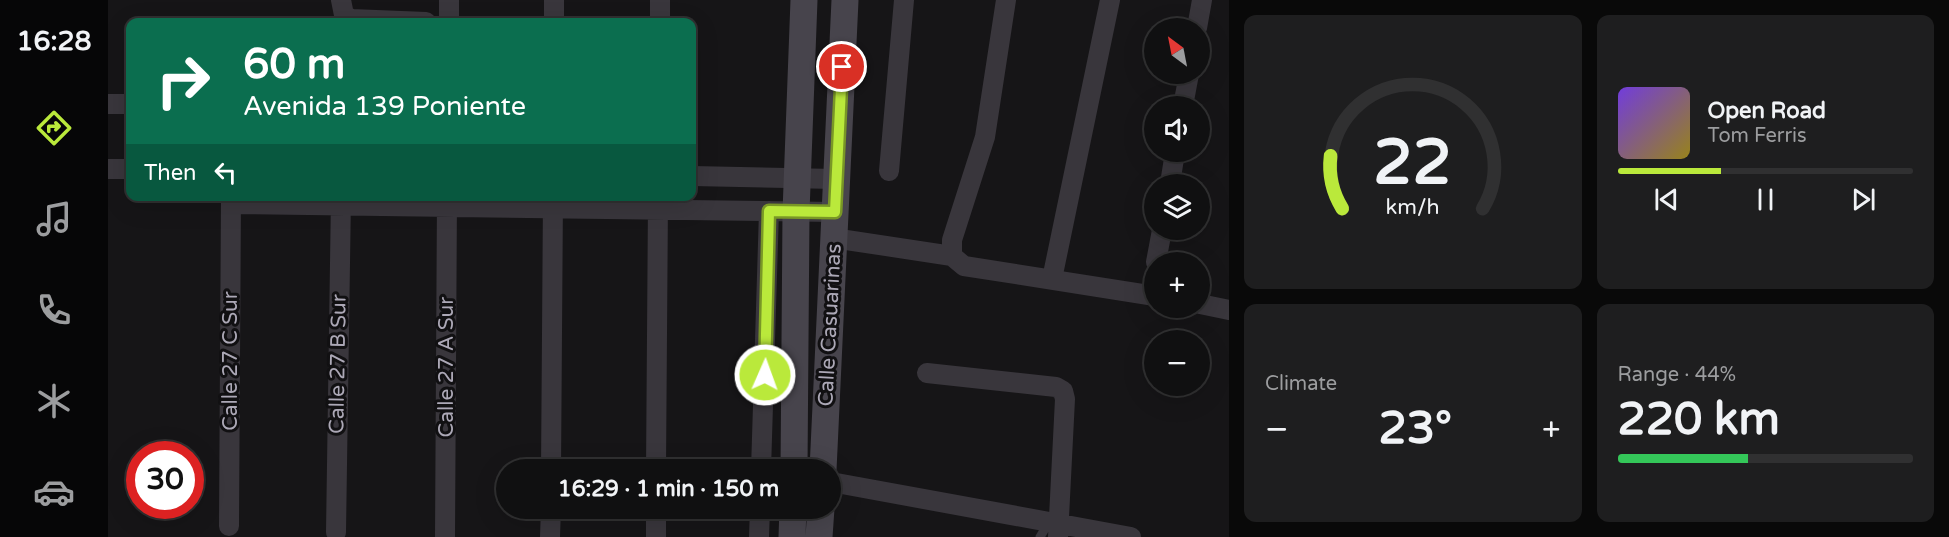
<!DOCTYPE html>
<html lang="en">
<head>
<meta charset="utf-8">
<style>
	:root { --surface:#101011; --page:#1e1e1f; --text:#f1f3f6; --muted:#9c9d9f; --line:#303031; --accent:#bae93b }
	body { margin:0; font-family:"Varela Round",sans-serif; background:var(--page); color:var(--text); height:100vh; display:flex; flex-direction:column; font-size:22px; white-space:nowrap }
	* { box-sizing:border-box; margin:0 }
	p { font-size:20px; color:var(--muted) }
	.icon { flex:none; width:33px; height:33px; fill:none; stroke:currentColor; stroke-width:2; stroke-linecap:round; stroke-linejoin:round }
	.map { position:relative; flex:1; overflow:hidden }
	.side { display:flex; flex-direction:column; gap:15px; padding:15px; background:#090909; width:720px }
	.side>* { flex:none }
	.top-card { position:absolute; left:18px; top:18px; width:570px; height:183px; border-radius:12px; box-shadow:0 6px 24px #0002,0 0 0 2px var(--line); background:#0b6e4f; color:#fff; overflow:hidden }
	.needle { width:39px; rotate:328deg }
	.tools { position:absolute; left:1036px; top:18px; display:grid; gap:12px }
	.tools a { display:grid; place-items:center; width:66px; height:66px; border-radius:50%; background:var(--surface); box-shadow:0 6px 24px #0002,0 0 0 2px var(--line); font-size:30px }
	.speed { position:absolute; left:18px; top:441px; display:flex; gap:12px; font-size:30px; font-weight:700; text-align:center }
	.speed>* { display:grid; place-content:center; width:78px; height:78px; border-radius:50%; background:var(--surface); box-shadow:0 6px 24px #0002,0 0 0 2px var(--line); line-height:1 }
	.speed .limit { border:9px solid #d22; background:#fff; color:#111 }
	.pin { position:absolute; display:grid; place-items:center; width:51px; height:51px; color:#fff; margin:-26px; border:3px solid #fff; border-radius:50%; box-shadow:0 2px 6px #0007 }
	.me { position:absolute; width:66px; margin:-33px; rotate:2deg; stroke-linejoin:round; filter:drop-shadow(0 0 4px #0008) }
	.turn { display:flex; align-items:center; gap:21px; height:126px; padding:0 18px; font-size:27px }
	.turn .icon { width:78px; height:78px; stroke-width:2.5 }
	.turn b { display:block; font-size:42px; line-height:51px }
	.then { display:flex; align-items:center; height:57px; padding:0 18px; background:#0003; gap:12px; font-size:22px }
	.big { font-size:45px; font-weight:800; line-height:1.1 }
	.side .widget { flex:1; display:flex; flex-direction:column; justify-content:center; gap:9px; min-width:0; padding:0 21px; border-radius:12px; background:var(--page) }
	.side .dial { align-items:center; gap:0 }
	.dial svg { height:156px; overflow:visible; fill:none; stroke:var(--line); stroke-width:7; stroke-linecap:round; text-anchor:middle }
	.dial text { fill:var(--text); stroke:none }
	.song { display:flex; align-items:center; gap:18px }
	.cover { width:72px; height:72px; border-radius:9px; background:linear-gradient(135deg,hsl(260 70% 55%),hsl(50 70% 35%)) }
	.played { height:6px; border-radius:3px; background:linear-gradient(90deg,var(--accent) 35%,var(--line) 35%) }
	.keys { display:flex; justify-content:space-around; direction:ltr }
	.heat { display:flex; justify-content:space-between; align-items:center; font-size:33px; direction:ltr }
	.charge { height:9px; border-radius:4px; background:linear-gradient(90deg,#34c759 44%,var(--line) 0) }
	.side .tiles { flex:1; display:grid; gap:15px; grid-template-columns:repeat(2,1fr) }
	.trip { position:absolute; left:388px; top:459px; width:345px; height:60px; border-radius:30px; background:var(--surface); box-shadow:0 6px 24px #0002,0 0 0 2px var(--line); font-weight:800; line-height:60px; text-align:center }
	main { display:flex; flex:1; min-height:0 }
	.tab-bar { display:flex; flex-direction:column; width:108px; justify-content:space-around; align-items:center; background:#060607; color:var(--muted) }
	.tab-bar .icon { width:42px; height:42px }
	.tab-bar .on { color:var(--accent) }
	.tab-bar b { font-size:27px; color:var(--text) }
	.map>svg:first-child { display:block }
</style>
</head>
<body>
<main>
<nav class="tab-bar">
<b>16:28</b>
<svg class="icon on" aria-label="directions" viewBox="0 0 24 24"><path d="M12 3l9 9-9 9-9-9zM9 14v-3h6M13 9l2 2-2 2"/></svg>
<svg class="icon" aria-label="music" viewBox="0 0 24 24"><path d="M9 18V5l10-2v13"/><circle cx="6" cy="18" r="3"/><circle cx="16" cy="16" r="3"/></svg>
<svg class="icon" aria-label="phone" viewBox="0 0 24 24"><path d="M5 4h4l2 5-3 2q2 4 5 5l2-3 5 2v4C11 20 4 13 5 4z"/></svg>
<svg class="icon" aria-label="climate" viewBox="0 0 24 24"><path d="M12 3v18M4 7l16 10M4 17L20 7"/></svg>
<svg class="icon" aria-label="car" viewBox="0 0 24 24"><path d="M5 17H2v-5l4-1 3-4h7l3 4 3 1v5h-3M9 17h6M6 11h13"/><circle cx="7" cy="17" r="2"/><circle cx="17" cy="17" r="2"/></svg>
</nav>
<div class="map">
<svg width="1121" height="537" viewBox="0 0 1121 537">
	<rect width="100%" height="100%" fill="#161517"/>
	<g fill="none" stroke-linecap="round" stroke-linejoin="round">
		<path stroke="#39363c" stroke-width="9" d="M932,537L941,522"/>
		<path stroke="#39363c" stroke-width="20" d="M233,0L236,15L243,19L318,22
			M341,22V0
			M446,22V0
			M552,22V0
			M1089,28L1094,0
			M0,104H22
			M1075,106L1081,74
			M0,169H22
			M781,171L796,0
			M584,176L728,179
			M1062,184L1067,152
			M123,204L727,212
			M725,238L844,256L856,266L1047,296
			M844,256V240L877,137L898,0
			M1048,262L1054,230
			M944,279L1002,0
			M1092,304L1121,310
			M819,373L948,387L955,391L957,399L950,537
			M443,470L445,196
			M548,470L550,199
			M653,470L661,211
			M723,482L1023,537
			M121,526L123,196
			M228,532L233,196
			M337,537L339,196
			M442,537L443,508
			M548,537V508
			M651,537L652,508"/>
		<path stroke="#47444c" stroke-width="27" d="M686,470L688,212L696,0
			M715,470L737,0
			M684,537L685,508
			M711,537L713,508"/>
	</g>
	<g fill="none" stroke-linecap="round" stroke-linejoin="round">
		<g stroke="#799726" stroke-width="15">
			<path id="route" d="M657,375L661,211L727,212L734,67"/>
		</g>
		<use href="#route" stroke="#bae93b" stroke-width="10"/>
	</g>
	<g text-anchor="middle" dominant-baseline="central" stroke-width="6" stroke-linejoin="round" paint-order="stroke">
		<g font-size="21" fill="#aca8b6" stroke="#111012">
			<text transform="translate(722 325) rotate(-87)">Calle Casuarinas</text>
			<text transform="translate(122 361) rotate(-90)">Calle 27 C Sur</text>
			<text transform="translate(230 364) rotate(-89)">Calle 27 B Sur</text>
			<text transform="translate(338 367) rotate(-90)">Calle 27 A Sur</text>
		</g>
	</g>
</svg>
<div class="tools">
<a><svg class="needle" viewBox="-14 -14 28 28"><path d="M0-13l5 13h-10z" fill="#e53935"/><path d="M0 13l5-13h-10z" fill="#9c9d9f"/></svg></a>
<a><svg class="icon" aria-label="sound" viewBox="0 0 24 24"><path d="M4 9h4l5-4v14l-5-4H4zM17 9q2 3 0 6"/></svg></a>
<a><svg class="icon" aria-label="layers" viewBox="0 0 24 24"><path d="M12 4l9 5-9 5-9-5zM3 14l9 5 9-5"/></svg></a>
<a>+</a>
<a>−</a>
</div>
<div class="speed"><div class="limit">30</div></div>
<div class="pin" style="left:734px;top:67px;background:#d93025"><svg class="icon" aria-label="arrive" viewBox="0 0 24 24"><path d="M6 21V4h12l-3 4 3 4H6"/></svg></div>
<svg class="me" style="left:657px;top:375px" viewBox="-20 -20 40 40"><circle r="17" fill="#bae93b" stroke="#fff" stroke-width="3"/><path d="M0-11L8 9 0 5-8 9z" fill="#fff"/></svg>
<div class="trip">16:29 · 1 min · 150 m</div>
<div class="top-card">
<div class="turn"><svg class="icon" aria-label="right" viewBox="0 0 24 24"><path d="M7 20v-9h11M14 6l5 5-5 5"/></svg><div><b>60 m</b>Avenida 139 Poniente</div></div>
<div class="then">Then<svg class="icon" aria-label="left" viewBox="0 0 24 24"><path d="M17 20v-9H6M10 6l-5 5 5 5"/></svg></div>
</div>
</div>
<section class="side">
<div class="tiles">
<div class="widget dial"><svg viewBox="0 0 100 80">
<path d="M14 69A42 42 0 1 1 86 69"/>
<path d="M14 69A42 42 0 0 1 8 42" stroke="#bae93b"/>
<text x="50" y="56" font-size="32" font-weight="700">22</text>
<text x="50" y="72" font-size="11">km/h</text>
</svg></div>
<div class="widget">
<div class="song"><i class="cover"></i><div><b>Open Road</b><p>Tom Ferris</p></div></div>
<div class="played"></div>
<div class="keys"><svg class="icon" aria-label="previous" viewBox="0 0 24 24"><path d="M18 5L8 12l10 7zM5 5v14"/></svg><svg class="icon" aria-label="pause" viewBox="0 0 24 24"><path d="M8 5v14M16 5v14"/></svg><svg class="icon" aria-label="next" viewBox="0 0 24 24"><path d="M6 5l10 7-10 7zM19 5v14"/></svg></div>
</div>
<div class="widget"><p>Climate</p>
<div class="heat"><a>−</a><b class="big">23°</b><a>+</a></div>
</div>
<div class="widget"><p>Range · 44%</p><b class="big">220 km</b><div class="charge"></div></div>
</div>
</section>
</main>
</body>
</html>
